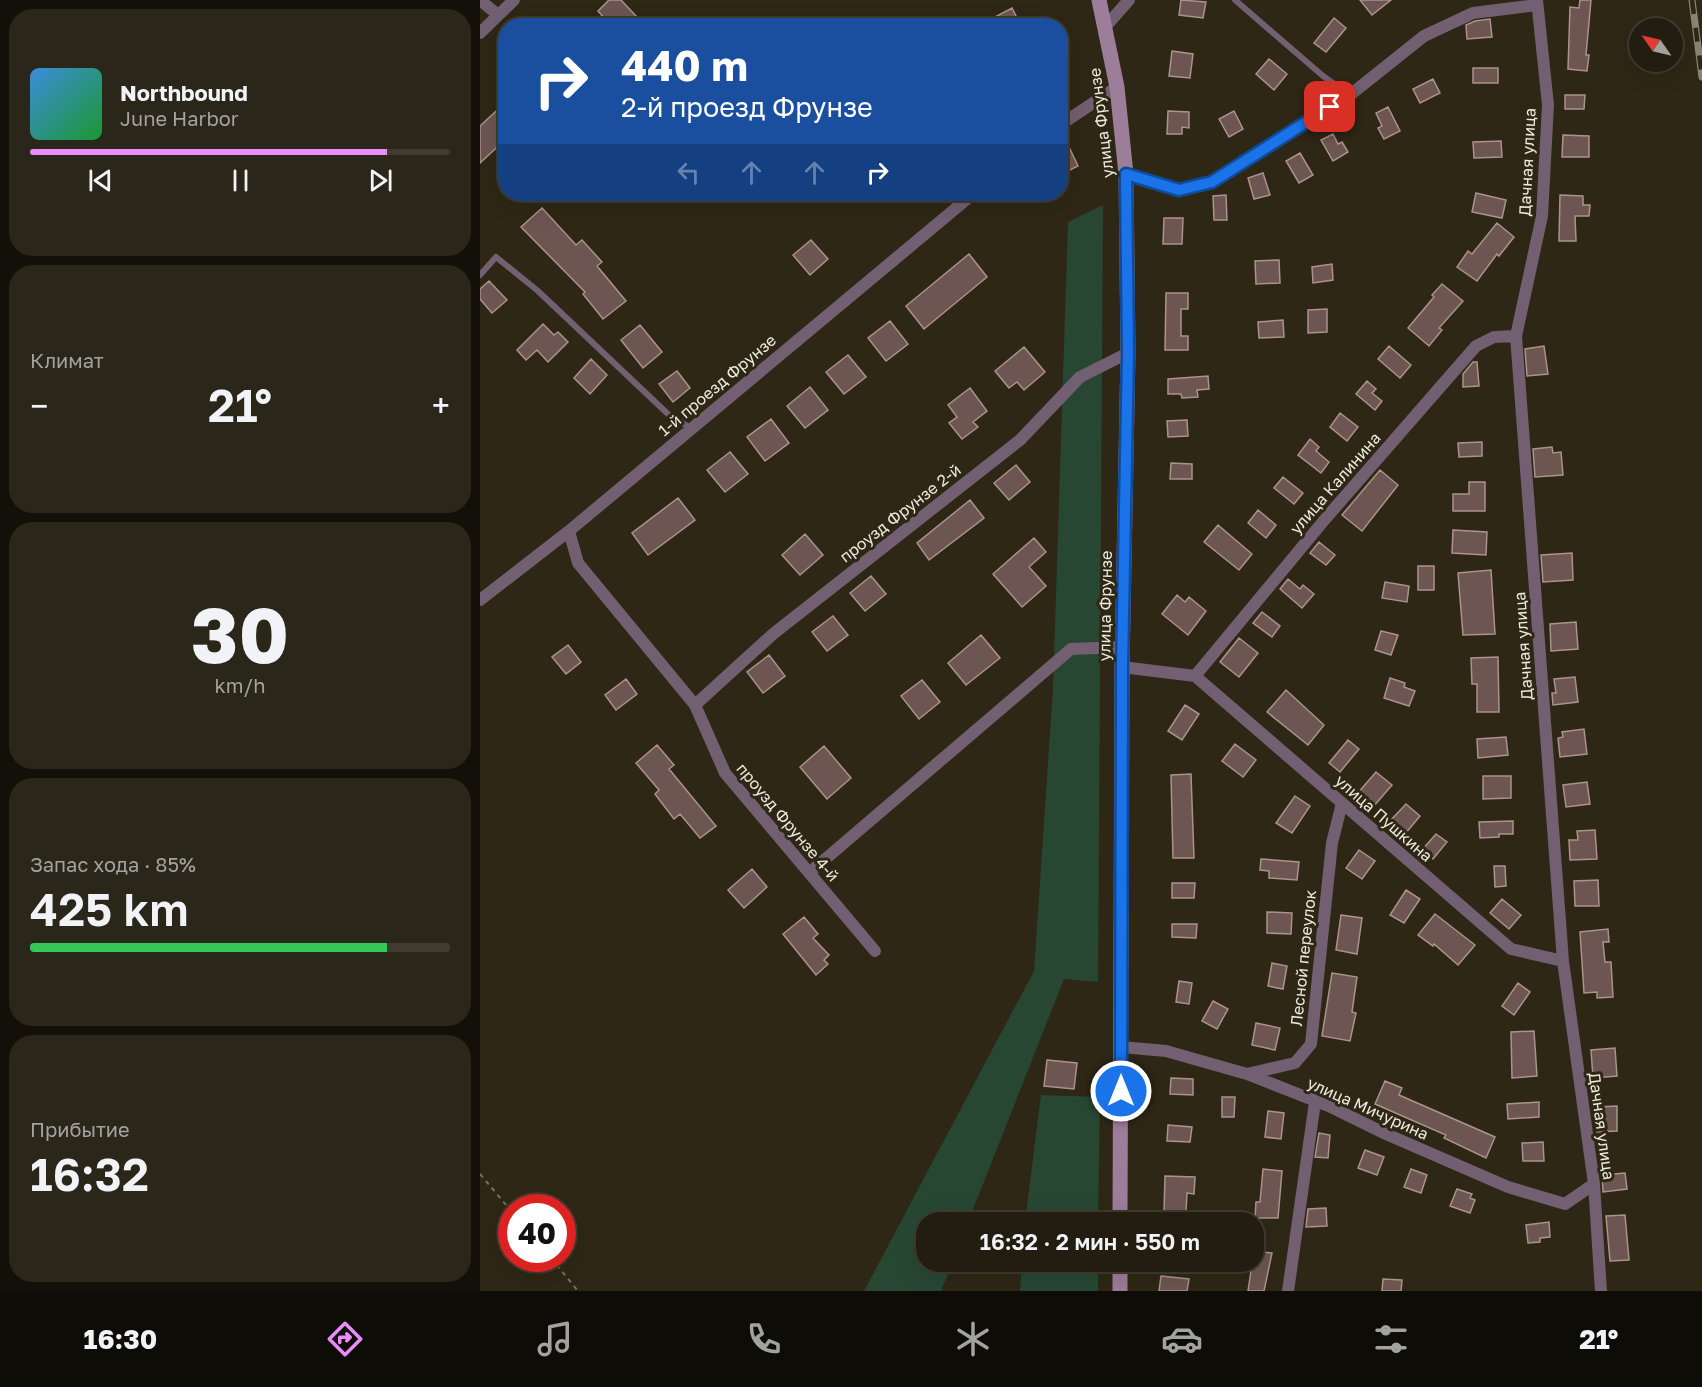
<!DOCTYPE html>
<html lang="ru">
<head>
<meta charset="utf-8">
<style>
	:root { --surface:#221d10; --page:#2a2619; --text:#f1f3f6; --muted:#a2a29f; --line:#3f3b30; --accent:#ec8cfa }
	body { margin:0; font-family:"Golos Text",sans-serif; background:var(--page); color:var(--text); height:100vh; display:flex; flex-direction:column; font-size:22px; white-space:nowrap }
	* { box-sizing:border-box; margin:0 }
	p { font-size:20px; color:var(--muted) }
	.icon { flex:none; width:33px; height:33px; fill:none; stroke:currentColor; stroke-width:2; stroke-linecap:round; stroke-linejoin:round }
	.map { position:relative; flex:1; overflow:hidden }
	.panel { display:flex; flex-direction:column; gap:9px; padding:9px; background:#131009; width:480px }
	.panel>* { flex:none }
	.banner { position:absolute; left:18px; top:18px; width:570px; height:183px; border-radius:24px; box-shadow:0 6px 24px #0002,0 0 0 2px var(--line); background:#1a4fa0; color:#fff; overflow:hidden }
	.needle { width:39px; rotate:304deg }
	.fabs { position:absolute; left:1149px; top:18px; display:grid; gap:12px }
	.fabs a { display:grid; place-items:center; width:54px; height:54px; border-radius:50%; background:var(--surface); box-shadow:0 6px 24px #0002,0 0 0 2px var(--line); font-size:30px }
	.speed { position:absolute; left:18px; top:1194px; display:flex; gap:12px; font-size:30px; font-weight:700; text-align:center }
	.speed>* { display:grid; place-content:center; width:78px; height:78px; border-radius:50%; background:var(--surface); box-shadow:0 6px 24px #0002,0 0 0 2px var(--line); line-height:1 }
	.speed .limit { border:9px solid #d22; background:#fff; color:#111 }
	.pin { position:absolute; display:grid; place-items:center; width:51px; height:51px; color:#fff; margin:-26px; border-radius:12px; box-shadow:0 3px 9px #0006 }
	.me { position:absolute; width:66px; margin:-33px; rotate:0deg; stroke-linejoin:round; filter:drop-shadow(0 0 4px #0008) }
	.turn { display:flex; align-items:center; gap:21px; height:126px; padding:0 24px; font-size:27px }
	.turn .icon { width:78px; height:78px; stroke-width:2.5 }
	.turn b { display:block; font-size:42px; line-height:51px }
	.lanes { display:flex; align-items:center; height:57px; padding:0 24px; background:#0003; justify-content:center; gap:30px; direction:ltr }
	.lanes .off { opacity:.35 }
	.big { font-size:45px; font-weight:600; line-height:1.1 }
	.panel .card { flex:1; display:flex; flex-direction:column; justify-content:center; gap:9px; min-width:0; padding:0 21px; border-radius:24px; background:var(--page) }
	.panel .dial { align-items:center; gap:0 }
	.dial b { font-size:78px; line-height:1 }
	.song { display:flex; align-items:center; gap:18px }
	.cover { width:72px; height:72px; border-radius:9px; background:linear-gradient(135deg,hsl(210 70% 55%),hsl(130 70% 35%)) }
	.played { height:6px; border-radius:3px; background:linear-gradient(90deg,var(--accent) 85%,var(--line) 85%) }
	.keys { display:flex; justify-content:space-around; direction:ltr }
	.heat { display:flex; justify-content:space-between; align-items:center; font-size:33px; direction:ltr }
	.charge { height:9px; border-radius:4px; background:linear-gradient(90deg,#34c759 85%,var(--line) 0) }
	.trip { position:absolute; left:436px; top:1212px; width:348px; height:60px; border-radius:24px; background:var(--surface); box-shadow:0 6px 24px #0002,0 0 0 2px var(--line); font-weight:600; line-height:60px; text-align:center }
	.menu { display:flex; height:96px; justify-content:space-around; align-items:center; background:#0e0c06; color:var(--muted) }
	.menu .icon { width:42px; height:42px }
	.menu .selected { color:var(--accent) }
	.menu b { font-size:27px; color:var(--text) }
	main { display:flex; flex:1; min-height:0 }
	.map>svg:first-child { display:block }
</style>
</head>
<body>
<main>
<section class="panel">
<div class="card">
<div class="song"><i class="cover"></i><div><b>Northbound</b><p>June Harbor</p></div></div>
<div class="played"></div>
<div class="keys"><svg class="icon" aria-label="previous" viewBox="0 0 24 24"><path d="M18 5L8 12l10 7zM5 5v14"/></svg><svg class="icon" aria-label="pause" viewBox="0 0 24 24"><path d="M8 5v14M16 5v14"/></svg><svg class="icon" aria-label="next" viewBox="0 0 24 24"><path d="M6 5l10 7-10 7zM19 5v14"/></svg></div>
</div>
<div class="card"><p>Климат</p>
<div class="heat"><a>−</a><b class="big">21°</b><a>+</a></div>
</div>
<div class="card dial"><b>30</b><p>km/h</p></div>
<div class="card"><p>Запас хода · 85%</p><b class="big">425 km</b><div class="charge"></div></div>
<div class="card"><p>Прибытие</p><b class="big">16:32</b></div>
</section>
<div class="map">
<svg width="1222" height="1291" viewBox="0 0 1222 1291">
	<rect width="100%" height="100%" fill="#2e2715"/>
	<path fill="#284733" d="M623,205L618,982L584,979L488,1222H447V1262H473L461,1291H384L554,971L573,688L588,222Z
		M561,1095L620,1097L618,1222H545Z
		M542,1262H618V1291H540Z"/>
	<path fill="#6d5651" stroke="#ab928c" stroke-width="1.5" d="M129,0H141L156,16L146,26H131L118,11Z
		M701,0L726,2L723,18L699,15Z
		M880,0H911L892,15Z
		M1100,0H1111L1106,55H1109L1107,71L1088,69L1090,7L1099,8Z
		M532,8L541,26H498Z
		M854,18L866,28L846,52L834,43Z
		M1010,19L1012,37L987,39L986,25L995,21Z
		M692,51L713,54L710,78L689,76Z
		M789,59L807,74L794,90L776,74Z
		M993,68H1018V83H993Z
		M953,79L960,93L940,103L933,89Z
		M1085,95H1105L1104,109H1085Z
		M26,102V139L0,163V126Z
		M908,107L920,131L904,139L898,128L902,126L896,113Z
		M688,111L709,112V128L702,127V134H687Z
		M754,111L763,129L749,137L739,119Z
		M853,134L858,144L862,142L868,152L853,161L841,140Z
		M1083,135L1109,136V157H1082Z
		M1021,141L1022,157L994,158L993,142Z
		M589,147L598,166L580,175V151Z
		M820,153L833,175L819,183L806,161Z
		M783,173L790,195L774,199L768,178Z
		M996,193L1026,200L1022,218L992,212Z
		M746,195L747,220H734L733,196Z
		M1080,195L1103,196V205H1110L1109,216H1095L1096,241H1079Z
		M62,208L96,245L102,240L122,262L117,266L146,301L123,319L103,294L105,292L41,227Z
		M684,218H703L702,244H683Z
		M1017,223L1034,237L1019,256L1017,254L997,281L977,267L988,251L992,254Z
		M331,240L348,259L330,275L313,255Z
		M489,254L507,277L444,329L426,306Z
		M799,260L800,283L776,284L775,261Z
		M852,264L853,280L833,283L832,267Z
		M9,281L27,300L12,313L0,299V289Z
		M962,284L983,301L959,328L962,330L949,346L928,328L954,297L952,295Z
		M686,293H708V309H701V336H708V350H685Z
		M847,309V332L828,333V310Z
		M803,320L804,337L779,338L778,322Z
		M410,321L428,344L406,361L388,338Z
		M63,324L74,335L78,332L88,342L68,362L57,350L46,360L37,350Z
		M160,325L182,352L163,368L141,340Z
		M909,346L931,365L920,378L898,359Z
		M1064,346L1068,374L1047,376L1045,349Z
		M544,347L565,372L544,390L537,382L529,388L515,371Z
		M368,355L386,377L364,394L346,372Z
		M111,359L127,375L110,394L94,378Z
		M993,362H997L999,386L983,387V374Z
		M197,371L210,388L193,402L179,384Z
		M728,376L729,389L717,390L718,397L702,398L701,394H688V379Z
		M887,381L896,389L892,393L902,401L895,410L876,394Z
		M330,387L348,410L325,428L307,406Z
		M490,388L507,411L493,422L498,427L482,439L469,423L477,417L468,405Z
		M860,413L878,427L867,441L850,427Z
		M291,419L309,443L285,461L267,437Z
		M707,420L708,436L688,437L687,421Z
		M830,439L839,447L836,451L849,462L841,473L818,455Z
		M1002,442V456L979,457L978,443Z
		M1072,447L1073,453L1081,452L1083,475L1055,477L1053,449Z
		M250,452L268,474L245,492L227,470Z
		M691,463L712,464V479H690Z
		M536,465L550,482L529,500L514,483Z
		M900,470L918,485L882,531L862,515Z
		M803,477L823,493L814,504L794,488Z
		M989,482H1005V511H973V494H989Z
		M198,498L215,520L168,555L152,533Z
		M490,500L504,518L449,560L437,543Z
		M778,510L796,525L786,538L768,523Z
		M738,525L772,554L759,570L724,542Z
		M973,530L1007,532L1006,555L972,553Z
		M325,534L343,555L320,575L302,555Z
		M554,538L566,552L549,567L566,586L542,607L513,574Z
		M839,542L855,555L846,565L830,553Z
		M1092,553L1093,580L1063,582L1061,555Z
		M938,566H954V590H938Z
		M1011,570L1015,634L983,635L978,573Z
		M391,576L406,594L385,611L370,593Z
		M808,579L820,589L823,585L834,594L822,608L800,589Z
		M905,582L929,586L927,602L902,598Z
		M697,595L705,602L709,597L726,611L708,635L682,614Z
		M782,612L800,626L792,637L773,623Z
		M353,616L368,635L347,651L332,632Z
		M1096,622L1098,649L1071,651L1070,624Z
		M901,631L918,635L911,655L895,650Z
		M501,635L520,658L486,685L468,663Z
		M759,638L778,653L759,677L740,662Z
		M88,645L101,662L86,674L72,657Z
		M289,655L305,676L283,693L267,672Z
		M1018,657L1019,712H997V684H992L991,658Z
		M1095,677L1098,702L1073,705L1072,693H1076L1074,679Z
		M910,678L925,683L924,687L935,691L929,706L904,698Z
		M146,679L157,694L136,710L125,695Z
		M442,680L460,702L439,719L421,696Z
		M806,690L844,725L828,745L787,712Z
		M705,705L719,714L702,740L688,731Z
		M1104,729L1107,754L1080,757L1078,738L1083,737L1082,732Z
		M1026,737L1028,755L998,758L997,739Z
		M868,740L879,749L860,772L849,763Z
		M755,744L776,760L763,777L742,761Z
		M177,745L194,765L189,769L236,826L220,838L200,814L194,819L175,794L179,790L156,763Z
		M344,746L371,778L347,799L320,767Z
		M896,772L912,785L893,807L877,794Z
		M711,774L714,858H693L691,775Z
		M1003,776H1031V798L1003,799Z
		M1107,782L1110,804L1086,807L1083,785Z
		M815,796L830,806L812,833L796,823Z
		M926,804L940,816L925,834L910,821Z
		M1033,821V834H1019V837L1000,838L999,822Z
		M1115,830L1117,859L1090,860L1089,840H1098L1097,831Z
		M956,834L967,842L953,859L942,850Z
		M879,850L895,861L882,879L866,868Z
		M781,859L819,862L817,880L789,878V871L780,870Z
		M1014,866H1025L1026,886L1015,887Z
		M272,869L287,887L264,908L248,890Z
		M1118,880L1119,906H1095L1094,881Z
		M692,883H715L714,898H692Z
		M926,890L940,899L924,923L910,915Z
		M1022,899L1041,915L1029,929L1010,913Z
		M787,912L812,913L811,934L787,933Z
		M955,914L995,945L978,965L954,944L953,946L938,935Z
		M861,915L882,918L877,954L856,950Z
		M324,917L338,934L333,938L349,955L344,960L348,964L336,975L303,934Z
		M692,924H717L716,938L692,937Z
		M1128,929L1129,942H1123L1125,962H1131L1133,997L1117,998V992L1104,993L1100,932Z
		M792,963L807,966L803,989L788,986Z
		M852,973L877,977L872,1012L876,1013L870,1041L842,1036Z
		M699,981L712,983L709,1004L696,1002Z
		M1038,983L1050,992L1034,1015L1022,1006Z
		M733,1001L748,1009L737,1029L722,1021Z
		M776,1023L800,1028L795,1050L772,1045Z
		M1054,1031L1057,1076L1032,1078L1031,1032Z
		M1135,1048L1137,1076L1113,1078L1111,1050Z
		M567,1060L597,1063L594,1089L564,1086Z
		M691,1078L713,1079V1095L690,1094Z
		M905,1081L922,1088L919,1095L1015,1137L1006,1158L964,1138L966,1135L895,1104Z
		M742,1097H755L754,1117H742Z
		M1059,1102V1117L1028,1119L1027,1104Z
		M1137,1106V1131L1117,1132V1107Z
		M788,1111L804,1113L801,1139L785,1137Z
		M688,1125L712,1127L710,1142L687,1141Z
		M839,1133L850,1135L848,1158L835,1157Z
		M1063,1142L1064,1161H1043L1042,1143Z
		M885,1150L904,1157L897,1175L878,1168Z
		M783,1169L802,1171L798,1218H775L776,1202H780Z
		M931,1169L947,1175L941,1193L924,1187Z
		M1145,1173L1147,1189L1123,1192L1122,1175Z
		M685,1176L715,1177L714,1194L707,1193L706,1212L684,1211Z
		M977,1189L992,1194L990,1198L995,1200L990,1213L970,1206Z
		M846,1208L847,1226L826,1227L828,1209Z
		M1145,1215L1149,1260L1130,1261L1126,1216Z
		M1069,1222L1070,1237L1060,1238V1242L1048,1243L1046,1225Z
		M774,1251L792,1253L784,1291H768Z
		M681,1276L709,1279L707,1291H679Z
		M903,1279L922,1280L921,1291H902Z"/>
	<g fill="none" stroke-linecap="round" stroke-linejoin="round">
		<path stroke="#767061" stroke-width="2" stroke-dasharray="4.5 4.5" stroke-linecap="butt" d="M0,1174L32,1212
			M71,1258L98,1291"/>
		<path stroke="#725f71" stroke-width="6" d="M755,0L843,76L870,95
			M472,194L481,204
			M0,275L16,257L58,291L189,415L211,428"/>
		<path stroke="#725f71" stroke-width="12" d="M0,0L18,15
			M1057,0L1068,105L1062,216L1036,336L1083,961L1114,1184L1121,1291
			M626,26L649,0
			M0,33L34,0
			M580,125L637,87
			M646,174L699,190L732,182L870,95L944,36L993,13L1057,5
			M89,531L98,563L215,705L245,773L395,951
			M0,600L89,531L493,194
			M642,667L715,676
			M715,676L846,518L996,346L1014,337L1036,336
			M715,676L1031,949L1083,961
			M215,705L293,634L540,440L600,377L648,353
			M329,873L591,649L642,647
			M641,1047L686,1051L767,1074L851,1107L906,1134L1028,1187L1085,1204L1114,1184
			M767,1074L815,1063L831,1044L852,843L862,803
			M808,1291L835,1102"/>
		<path stroke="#9c7d9a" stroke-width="15" d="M619,0L637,87L646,174L648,353L642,667L640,1222
			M640,1291V1262"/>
		<g stroke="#888374" stroke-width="7">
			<path id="rail" d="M1212,0L1222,77"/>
		</g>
		<use href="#rail" stroke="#2e2715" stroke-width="4.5" stroke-dasharray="14" stroke-linecap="butt"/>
	</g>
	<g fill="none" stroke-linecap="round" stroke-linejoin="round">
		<g stroke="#114b97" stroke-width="15">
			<path id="route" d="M641,1091L642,667L648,353L646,174L699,190L732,182L850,107"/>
		</g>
		<use href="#route" stroke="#1a73e8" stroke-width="10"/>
	</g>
	<g text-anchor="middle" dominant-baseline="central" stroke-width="6" stroke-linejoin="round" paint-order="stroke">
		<g font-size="16" fill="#ede9dd" stroke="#2e2715">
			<text transform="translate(621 123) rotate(-97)">улица Фрунзе</text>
			<text transform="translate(1047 162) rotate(-87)">Дачная улица</text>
			<text transform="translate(237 385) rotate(-40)">1-й проезд Фрунзе</text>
			<text transform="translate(855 483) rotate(-49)">улица Калинина</text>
			<text transform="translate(420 513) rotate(-38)">проузд Фрунзе 2-й</text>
			<text transform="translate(625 606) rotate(-89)">улица Фрунзе</text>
			<text transform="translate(1043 646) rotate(-94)">Дачная улица</text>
			<text transform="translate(904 818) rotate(41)">улица Пушкина</text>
			<text transform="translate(308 822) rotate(50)">проузд Фрунзе 4-й</text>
			<text transform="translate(823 958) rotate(-84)">Лесной переулок</text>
			<text transform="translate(888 1108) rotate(24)">улица Мичурина</text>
			<text transform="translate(1122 1126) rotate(82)">Дачная улица</text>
		</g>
	</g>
</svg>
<div class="fabs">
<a><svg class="needle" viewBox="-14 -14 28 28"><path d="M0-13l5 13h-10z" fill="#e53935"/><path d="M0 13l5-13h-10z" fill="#a2a29f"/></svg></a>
</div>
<div class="speed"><div class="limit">40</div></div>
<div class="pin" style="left:850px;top:107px;background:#d93025"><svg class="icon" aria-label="arrive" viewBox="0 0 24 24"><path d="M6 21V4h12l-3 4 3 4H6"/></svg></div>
<svg class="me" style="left:641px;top:1091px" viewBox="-20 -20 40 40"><circle r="17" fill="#1a73e8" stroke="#fff" stroke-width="3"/><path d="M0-11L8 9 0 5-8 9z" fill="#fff"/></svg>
<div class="trip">16:32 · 2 мин · 550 m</div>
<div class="banner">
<div class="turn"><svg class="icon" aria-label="right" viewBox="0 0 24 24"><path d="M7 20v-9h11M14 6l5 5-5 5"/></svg><div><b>440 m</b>2-й проезд Фрунзе</div></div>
<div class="lanes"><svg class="icon off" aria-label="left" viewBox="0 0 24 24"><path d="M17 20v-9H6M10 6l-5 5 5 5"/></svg><svg class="icon off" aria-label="ahead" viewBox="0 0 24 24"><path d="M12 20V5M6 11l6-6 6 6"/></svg><svg class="icon off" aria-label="ahead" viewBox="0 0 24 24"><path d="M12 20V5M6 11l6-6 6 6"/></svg><svg class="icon" aria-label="right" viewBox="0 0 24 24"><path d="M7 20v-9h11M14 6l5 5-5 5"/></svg></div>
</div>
</div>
</main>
<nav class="menu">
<b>16:30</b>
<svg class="icon selected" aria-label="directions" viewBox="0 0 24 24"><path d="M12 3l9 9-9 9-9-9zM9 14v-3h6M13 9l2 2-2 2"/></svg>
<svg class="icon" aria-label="music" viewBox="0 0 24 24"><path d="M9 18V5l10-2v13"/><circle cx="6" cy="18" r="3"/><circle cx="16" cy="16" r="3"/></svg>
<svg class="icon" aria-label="phone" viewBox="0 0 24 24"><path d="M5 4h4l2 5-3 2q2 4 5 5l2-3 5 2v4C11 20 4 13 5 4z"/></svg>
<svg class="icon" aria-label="climate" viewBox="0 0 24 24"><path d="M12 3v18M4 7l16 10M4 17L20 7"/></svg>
<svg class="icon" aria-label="car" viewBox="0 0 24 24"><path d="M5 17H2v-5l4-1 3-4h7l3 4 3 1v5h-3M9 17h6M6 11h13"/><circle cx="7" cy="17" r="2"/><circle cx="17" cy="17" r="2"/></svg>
<svg class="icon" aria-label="filters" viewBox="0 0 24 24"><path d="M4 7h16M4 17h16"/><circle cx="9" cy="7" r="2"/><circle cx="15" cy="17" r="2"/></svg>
<b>21°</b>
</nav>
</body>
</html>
